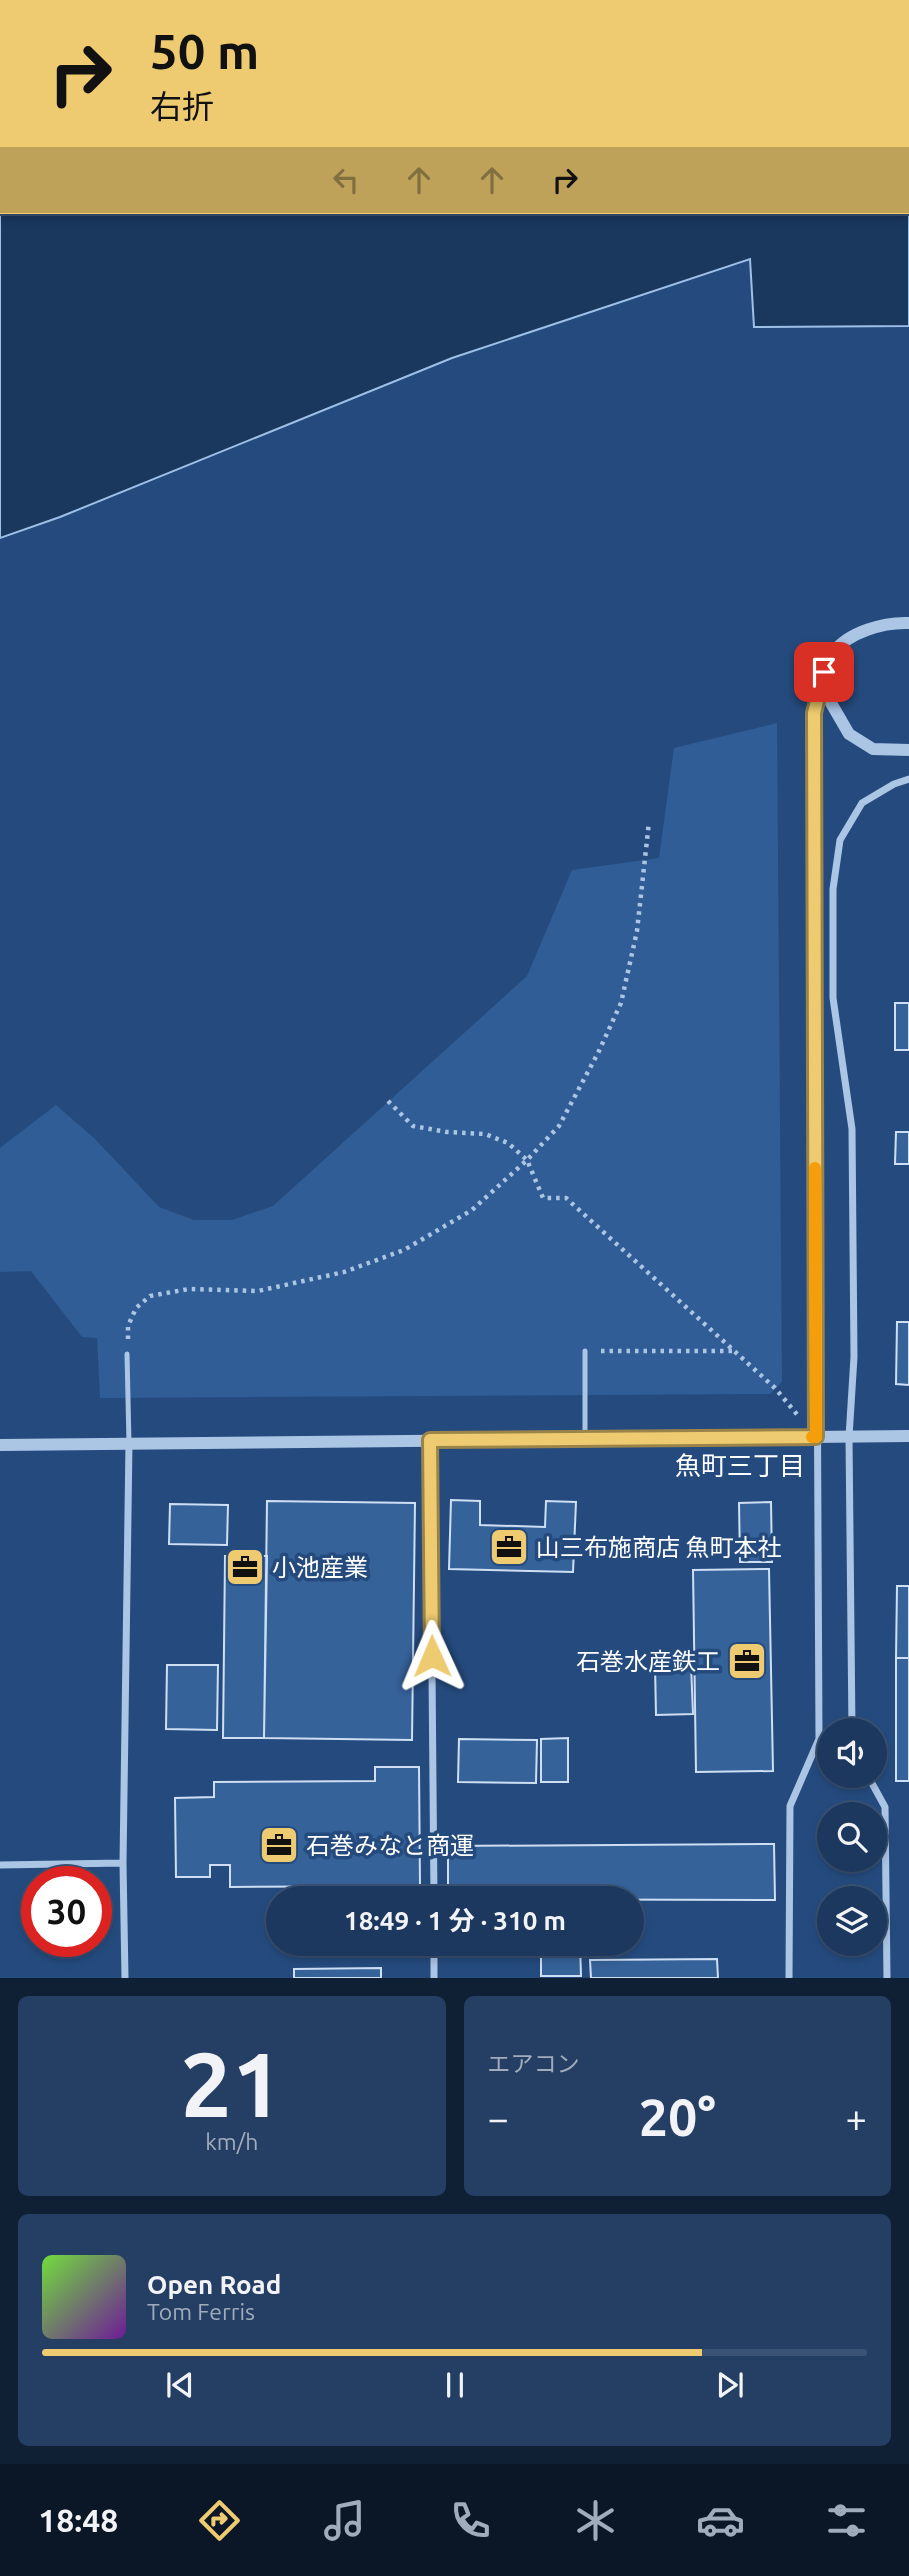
<!DOCTYPE html>
<html lang="ja">
<head>
<meta charset="utf-8">
<style>
	:root { --surface:#1c385e; --page:#253f64; --text:#f1f3f6; --muted:#a0acbc; --line:#3a5273; --accent:#eecb70 }
	body { margin:0; font-family:Ubuntu,"Noto Sans JP",sans-serif; background:var(--page); color:var(--text); height:100vh; display:flex; flex-direction:column; font-size:26px; white-space:nowrap }
	* { box-sizing:border-box; margin:0 }
	p { font-size:23px; color:var(--muted) }
	.icon { flex:none; width:38px; height:38px; fill:none; stroke:currentColor; stroke-width:2; stroke-linecap:round; stroke-linejoin:round }
	.map { position:relative; height:1978px; overflow:hidden }
	.sheet { display:flex; flex-direction:column; gap:18px; padding:18px; background:#0f1f34; flex:1 }
	.sheet>* { flex:none }
	.banner { position:absolute; left:0px; top:0px; width:910px; height:214px; box-shadow:0 4px 10px #0003,0 0 0 2px var(--line); background:#eecb70; color:#111; overflow:hidden }
	.tools { position:absolute; left:817px; top:1718px; display:grid; gap:14px }
	.tools a { display:grid; place-items:center; width:70px; height:70px; border-radius:50%; background:var(--surface); box-shadow:0 4px 10px #0003,0 0 0 2px var(--line); font-size:35px }
	.speed { position:absolute; left:21px; top:1866px; display:flex; gap:14px; font-size:35px; font-weight:700; text-align:center }
	.speed>* { display:grid; place-content:center; width:91px; height:91px; border-radius:50%; background:var(--surface); box-shadow:0 4px 10px #0003,0 0 0 2px var(--line); line-height:1 }
	.speed .limit { border:10px solid #d22; background:#fff; color:#111 }
	.pin { position:absolute; display:grid; place-items:center; width:60px; height:60px; color:#fff; margin:-30px; border-radius:14px; box-shadow:0 4px 10px #0006 }
	.me { position:absolute; width:77px; margin:-38px; rotate:359deg; stroke-linejoin:round; filter:drop-shadow(0 0 5px #0008) }
	.turn { display:flex; align-items:center; gap:24px; height:147px; padding:0 35px; font-size:32px }
	.turn .icon { width:91px; height:91px; stroke-width:2.5 }
	.turn b { display:block; font-size:49px; line-height:60px }
	.lanes { display:flex; align-items:center; height:66px; padding:0 35px; background:#0003; justify-content:center; gap:35px; direction:ltr }
	.lanes .off { opacity:.35 }
	.big { font-size:52px; font-weight:700; line-height:1.1 }
	.sheet .card { flex:1; display:flex; flex-direction:column; justify-content:center; gap:10px; min-width:0; padding:0 24px; border-radius:10px; background:var(--page) }
	.sheet .dial { align-items:center; gap:0 }
	.dial b { font-size:91px; line-height:1 }
	.song { display:flex; align-items:center; gap:21px }
	.cover { width:84px; height:84px; border-radius:10px; background:linear-gradient(135deg,hsl(100 70% 55%),hsl(280 70% 35%)) }
	.played { height:7px; border-radius:4px; background:linear-gradient(90deg,var(--accent) 80%,var(--line) 80%) }
	.keys { display:flex; justify-content:space-around; direction:ltr }
	.heat { display:flex; justify-content:space-between; align-items:center; font-size:38px; direction:ltr }
	.sheet .tiles { flex:1; display:grid; gap:18px; grid-template-columns:1fr 1fr }
	.card:last-child { grid-column:span 2 }
	.trip { position:absolute; left:266px; top:1886px; width:378px; height:70px; border-radius:35px; background:var(--surface); box-shadow:0 4px 10px #0003,0 0 0 2px var(--line); font-weight:700; line-height:70px; text-align:center }
	.tab-bar { display:flex; height:112px; justify-content:space-around; align-items:center; background:#0b1626; color:var(--muted) }
	.tab-bar .icon { width:49px; height:49px }
	.tab-bar .active { color:var(--accent) }
	.tab-bar b { font-size:32px; color:var(--text) }
	.map>svg:first-child { display:block }
</style>
</head>
<body>
<div class="map">
<svg width="909" height="1978" viewBox="0 0 909 1978">
	<rect width="100%" height="100%" fill="#254b7e"/>
	<path fill="#305d95" d="M777,723L782,1382L770,1394L100,1398L97,1338L82,1337L31,1271L0,1272V1148L56,1105L95,1139L159,1207L194,1220H232L273,1206L527,976L572,870L659,858L674,748Z"/>
	<path fill="#1a375e" stroke="#9fc0e6" stroke-width="2" fill-rule="evenodd" d="M0,0H909V326L754,327L750,259L452,358L60,517L0,538ZM2,2H908V212H2Z"/>
	<path fill="#36629a" stroke="#cedff4" stroke-width="2" d="M895,1003H909V1050H895Z
		M896,1132H909V1164H895Z
		M897,1322H909V1385L896,1384Z
		M451,1500L480,1501V1525L545,1527L546,1501L576,1502L573,1572L449,1569Z
		M267,1501L415,1503L412,1740L264,1738Z
		M771,1502L772,1562H740L739,1503Z
		M170,1504L228,1505L227,1545L169,1544Z
		M225,1556H267L264,1738H223Z
		M769,1569L773,1771L696,1772L693,1570Z
		M897,1586H909V1658H896Z
		M896,1658H909V1781H896Z
		M691,1664L693,1714L656,1715L655,1665Z
		M167,1665H218L217,1730L166,1729Z
		M568,1738V1782H541V1739Z
		M459,1739L537,1740L536,1783L458,1782Z
		M375,1767H419L420,1886L230,1887V1865H210V1877H176L175,1798L214,1797V1782L375,1781Z
		M774,1844L775,1900L448,1899V1846Z
		M541,1944H580L581,1976H541Z
		M717,1959L718,1978H591L590,1960Z
		M381,1968V1978H294V1969Z"/>
	<g fill="none" stroke-linecap="round" stroke-linejoin="round">
		<path stroke="#abc5e5" stroke-width="4.5" stroke-dasharray="3.5 5" stroke-linecap="butt" d="M388,1101L413,1126L447,1132L485,1134L508,1143L527,1160L543,1198H566L775,1388L800,1418
			M128,1339V1326L136,1308L150,1296L189,1289L258,1291L344,1272L404,1250L472,1210L527,1160L559,1126L598,1053L621,1003L637,931L649,822
			M601,1351H733"/>
		<path stroke="#abc5e5" stroke-width="5" d="M585,1351V1439
			M127,1354L129,1443"/>
		<path stroke="#abc5e5" stroke-width="7" d="M430,1440L434,1899
			M852,1731L849,1437L854,1357L852,1129L833,998V889L840,840L862,803L894,784L909,779
			M868,1776L885,1807L887,1978
			M0,1865L123,1863
			M434,1944V1978
			M125,1978L123,1863L129,1443
			M789,1978L790,1806L819,1739L814,714L820,685"/>
		<path stroke="#abc5e5" stroke-width="12" d="M909,623C884,622 848,632 833,653C827,662 823,674 820,684L849,734L873,749L909,750
			M0,1445L909,1436"/>
	</g>
	<g fill="none" stroke-linecap="round" stroke-linejoin="round">
		<g stroke="#9b8449" stroke-width="18">
			<path id="route" d="M432,1656L430,1440L816,1437L814,713L824,672"/>
		</g>
		<use href="#route" stroke="#eecb70" stroke-width="12"/>
		<path stroke="#f59e0b" stroke-width="12" d="M812,1437H816L815,1168"/>
	</g>
	<defs>
		<g id="office-square" transform="scale(2.0125)"><rect x="-9" y="-9" width="18" height="18" rx="4" fill="#eecb70" stroke="#254b7e"/><path d="M-6-3h4V-5.5h4V-3h4V5H-6ZM-1-4.5V-3h2v-1.5ZM-6 0V1H6V0Z" fill="#111"/></g>
	</defs>
	<g fill-rule="evenodd">
		<use href="#office-square" x="509" y="1547"/>
		<use href="#office-square" x="245" y="1567"/>
		<use href="#office-square" x="747" y="1661"/>
		<use href="#office-square" x="279" y="1845"/>
	</g>
	<g text-anchor="middle" dominant-baseline="central" stroke-width="7" stroke-linejoin="round" paint-order="stroke">
		<g font-size="24" fill="#fff" stroke="#254b7e" text-anchor="start">
			<text x="536" y="1547">山三布施商店 魚町本社</text>
			<text x="272" y="1567">小池産業</text>
			<text x="720" y="1661" text-anchor="end">石巻水産鉄工</text>
			<text x="306" y="1845">石巻みなと商運</text>
		</g>
		<g font-size="26" fill="#fff" stroke="#254b7e">
			<text x="740" y="1465">魚町三丁目</text>
		</g>
	</g>
</svg>
<div class="tools">
<a><svg class="icon" aria-label="sound" viewBox="0 0 24 24"><path d="M4 9h4l5-4v14l-5-4H4zM17 9q2 3 0 6"/></svg></a>
<a><svg class="icon" aria-label="search" viewBox="0 0 24 24"><circle cx="10" cy="10" r="6"/><path d="M15 15l6 6"/></svg></a>
<a><svg class="icon" aria-label="layers" viewBox="0 0 24 24"><path d="M12 4l9 5-9 5-9-5zM3 14l9 5 9-5"/></svg></a>
</div>
<div class="speed"><div class="limit">30</div></div>
<div class="pin" style="left:824px;top:672px;background:#d93025"><svg class="icon" aria-label="arrive" viewBox="0 0 24 24"><path d="M6 21V4h12l-3 4 3 4H6"/></svg></div>
<svg class="me" style="left:432px;top:1656px" viewBox="-20 -20 40 40"><path d="M0-17L14 15 0 8-14 15z" fill="#eecb70" stroke="#fff" stroke-width="4"/></svg>
<div class="trip">18:49 · 1 分 · 310 m</div>
<div class="banner">
<div class="turn"><svg class="icon" aria-label="right" viewBox="0 0 24 24"><path d="M7 20v-9h11M14 6l5 5-5 5"/></svg><div><b>50 m</b>右折</div></div>
<div class="lanes"><svg class="icon off" aria-label="left" viewBox="0 0 24 24"><path d="M17 20v-9H6M10 6l-5 5 5 5"/></svg><svg class="icon off" aria-label="ahead" viewBox="0 0 24 24"><path d="M12 20V5M6 11l6-6 6 6"/></svg><svg class="icon off" aria-label="ahead" viewBox="0 0 24 24"><path d="M12 20V5M6 11l6-6 6 6"/></svg><svg class="icon" aria-label="right" viewBox="0 0 24 24"><path d="M7 20v-9h11M14 6l5 5-5 5"/></svg></div>
</div>
</div>
<section class="sheet">
<div class="tiles">
<div class="card dial"><b>21</b><p>km/h</p></div>
<div class="card"><p>エアコン</p>
<div class="heat"><a>−</a><b class="big">20°</b><a>+</a></div>
</div>
<div class="card">
<div class="song"><i class="cover"></i><div><b>Open Road</b><p>Tom Ferris</p></div></div>
<div class="played"></div>
<div class="keys"><svg class="icon" aria-label="previous" viewBox="0 0 24 24"><path d="M18 5L8 12l10 7zM5 5v14"/></svg><svg class="icon" aria-label="pause" viewBox="0 0 24 24"><path d="M8 5v14M16 5v14"/></svg><svg class="icon" aria-label="next" viewBox="0 0 24 24"><path d="M6 5l10 7-10 7zM19 5v14"/></svg></div>
</div>
</div>
</section>
<nav class="tab-bar">
<b>18:48</b>
<svg class="icon active" aria-label="directions" viewBox="0 0 24 24"><path d="M12 3l9 9-9 9-9-9zM9 14v-3h6M13 9l2 2-2 2"/></svg>
<svg class="icon" aria-label="music" viewBox="0 0 24 24"><path d="M9 18V5l10-2v13"/><circle cx="6" cy="18" r="3"/><circle cx="16" cy="16" r="3"/></svg>
<svg class="icon" aria-label="phone" viewBox="0 0 24 24"><path d="M5 4h4l2 5-3 2q2 4 5 5l2-3 5 2v4C11 20 4 13 5 4z"/></svg>
<svg class="icon" aria-label="climate" viewBox="0 0 24 24"><path d="M12 3v18M4 7l16 10M4 17L20 7"/></svg>
<svg class="icon" aria-label="car" viewBox="0 0 24 24"><path d="M5 17H2v-5l4-1 3-4h7l3 4 3 1v5h-3M9 17h6M6 11h13"/><circle cx="7" cy="17" r="2"/><circle cx="17" cy="17" r="2"/></svg>
<svg class="icon" aria-label="filters" viewBox="0 0 24 24"><path d="M4 7h16M4 17h16"/><circle cx="9" cy="7" r="2"/><circle cx="15" cy="17" r="2"/></svg>
</nav>
</body>
</html>
